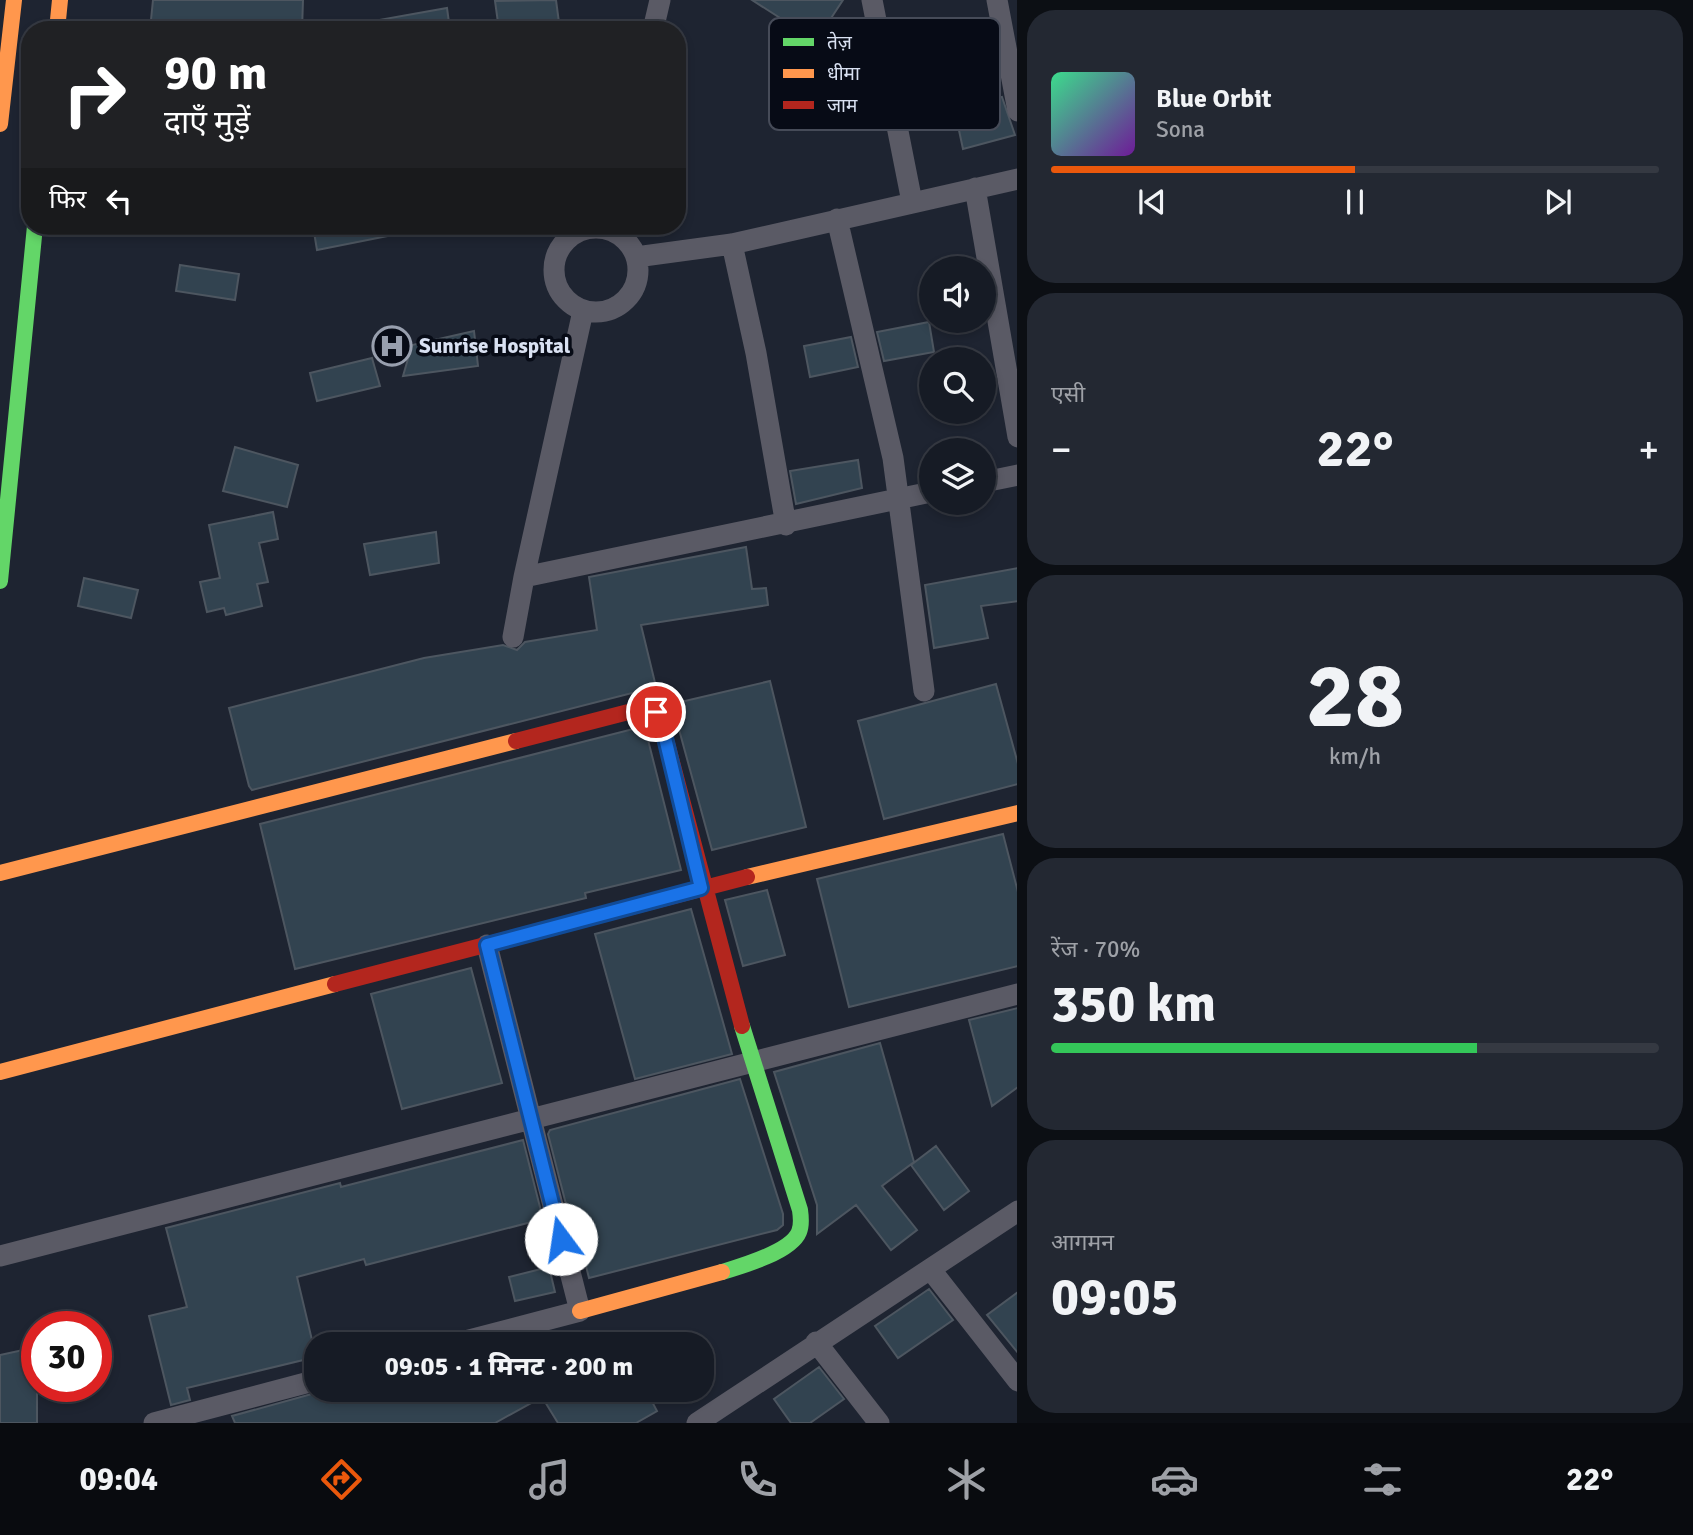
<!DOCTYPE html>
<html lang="hi">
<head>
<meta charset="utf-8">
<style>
	:root { --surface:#161b25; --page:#232832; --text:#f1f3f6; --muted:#9ea1a7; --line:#353942; --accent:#ea580c }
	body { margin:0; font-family:Signika,"Noto Sans Devanagari",sans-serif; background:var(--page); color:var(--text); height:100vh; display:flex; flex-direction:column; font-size:26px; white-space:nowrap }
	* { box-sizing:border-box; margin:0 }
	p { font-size:23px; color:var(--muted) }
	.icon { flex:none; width:38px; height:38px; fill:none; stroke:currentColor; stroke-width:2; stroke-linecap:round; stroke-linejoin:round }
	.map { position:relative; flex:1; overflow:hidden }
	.sheet { display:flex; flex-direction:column; gap:10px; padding:10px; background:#0c0f14; width:676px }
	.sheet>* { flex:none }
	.guide { position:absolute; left:21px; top:21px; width:665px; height:214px; border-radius:28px; box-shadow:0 4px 10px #0003,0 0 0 2px var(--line); background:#202124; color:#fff; overflow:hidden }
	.controls { position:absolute; left:919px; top:256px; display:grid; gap:14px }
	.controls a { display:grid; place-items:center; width:77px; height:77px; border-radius:50%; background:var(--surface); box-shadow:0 4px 10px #0003,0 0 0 2px var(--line); font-size:35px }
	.speed { position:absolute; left:21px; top:1311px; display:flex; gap:14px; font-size:35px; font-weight:700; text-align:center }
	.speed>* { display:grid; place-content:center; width:91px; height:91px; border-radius:50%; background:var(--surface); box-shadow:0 4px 10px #0003,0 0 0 2px var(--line); line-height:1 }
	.speed .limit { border:10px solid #d22; background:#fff; color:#111 }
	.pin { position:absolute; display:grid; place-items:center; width:60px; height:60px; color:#fff; margin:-30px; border:4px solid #fff; border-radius:50%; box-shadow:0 2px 7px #0007 }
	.me { position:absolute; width:77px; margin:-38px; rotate:346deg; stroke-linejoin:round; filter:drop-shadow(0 0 5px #0008) }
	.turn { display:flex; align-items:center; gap:24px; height:147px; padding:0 28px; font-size:32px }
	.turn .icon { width:91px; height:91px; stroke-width:2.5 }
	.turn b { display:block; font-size:49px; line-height:60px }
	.then { display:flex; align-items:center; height:66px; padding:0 28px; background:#0003; gap:14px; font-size:26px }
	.big { font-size:52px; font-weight:800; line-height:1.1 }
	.sheet .tile { flex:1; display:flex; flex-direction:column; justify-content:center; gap:10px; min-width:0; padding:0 24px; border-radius:28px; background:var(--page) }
	.sheet .dial { align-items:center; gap:0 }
	.dial b { font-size:91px; line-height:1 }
	.song { display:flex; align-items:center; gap:21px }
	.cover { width:84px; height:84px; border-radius:10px; background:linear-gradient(135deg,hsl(150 70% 55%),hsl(280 70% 35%)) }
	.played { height:7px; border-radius:4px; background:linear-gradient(90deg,var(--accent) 50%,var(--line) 50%) }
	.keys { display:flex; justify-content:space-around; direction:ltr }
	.heat { display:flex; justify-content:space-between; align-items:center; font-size:38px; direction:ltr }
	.charge { height:10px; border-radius:5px; background:linear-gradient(90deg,#34c759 70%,var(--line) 0) }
	.trip { position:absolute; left:304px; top:1332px; width:410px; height:70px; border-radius:28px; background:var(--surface); box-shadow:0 4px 10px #0003,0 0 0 2px var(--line); font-weight:800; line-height:70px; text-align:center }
	.dock { display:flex; height:112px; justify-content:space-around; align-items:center; background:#090b0f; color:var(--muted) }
	.dock .icon { width:49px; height:49px }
	.dock .active { color:var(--accent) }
	.dock b { font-size:32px; color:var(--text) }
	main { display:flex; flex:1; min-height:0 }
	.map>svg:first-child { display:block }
</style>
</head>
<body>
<main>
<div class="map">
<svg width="1018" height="1423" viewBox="0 0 1018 1423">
	<rect width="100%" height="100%" fill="#1e2431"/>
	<path fill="#324350" stroke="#4d5660" stroke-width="2" d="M153,0H303L302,30H150Z
		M556,0L560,30H499L495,1Z
		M752,0H843L816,41Z
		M447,8L450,30H380L379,20Z
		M1002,97L1015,135L963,149L954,107Z
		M313,226H392L393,235L317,250Z
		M180,265L239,274L235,300L176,291Z
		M929,322L934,352L884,361L877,332Z
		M474,331L478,366L403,376L412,345Z
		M851,337L858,367L810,377L804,346Z
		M372,358L380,386L317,401L310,373Z
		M235,447L298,465L287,507L223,491Z
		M858,460L862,488L796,504L790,471Z
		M273,512L278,539L259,543L268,582L257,584L262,606L226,615L224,608L207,612L200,582L220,578L209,525Z
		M436,532L439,563L370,575L364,544Z
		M746,547L752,589L766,588L768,605L641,625L658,695L636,692L252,790L249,786L229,708L424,658L503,645L517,650L525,642L597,630L589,577Z
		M1018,568V601L981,606L988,638L934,648L925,585Z
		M84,578L138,590L131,618L78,606Z
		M770,681L806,827L712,850L672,704Z
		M996,684L1018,764V784L884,819L858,721Z
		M641,727L645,728L681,870L585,893L586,898L295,969L260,824Z
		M1003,834L1018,892V966L849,1007L817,879Z
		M767,890L785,955L743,966L725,900Z
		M691,909L732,1054L635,1079L595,934Z
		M471,968L502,1083L402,1109L371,994Z
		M1018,1008V1087L992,1106L969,1020Z
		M880,1043L914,1162L882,1186L917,1230L891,1250L856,1205L817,1234V1205L774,1072Z
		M740,1079L783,1214V1225L777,1230L589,1278L572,1211L568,1212L548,1134L550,1130Z
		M523,1140L543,1219L366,1265L364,1259L297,1277L316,1357L187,1388L190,1400L171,1405L149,1316L187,1307L166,1228L340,1183L341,1187Z
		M936,1146L969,1191L944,1210L911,1165Z
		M549,1267L555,1292L515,1301L509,1277Z
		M929,1289L953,1320L898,1358L875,1326Z
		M1018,1292V1353L987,1315Z
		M37,1347V1423H0V1355Z
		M819,1367L844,1399L810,1423H791L774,1399Z
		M326,1390H646L657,1411L636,1423H558L542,1397L495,1423H235L232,1416Z"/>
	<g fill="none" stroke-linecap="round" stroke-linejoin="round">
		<path stroke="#5a5a65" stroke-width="21" d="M872,0L912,202
			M997,0L1018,111
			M653,30L660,0
			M975,188L1018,437
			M837,219L893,458L924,691
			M554 270a42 42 0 1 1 84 0a42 42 0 1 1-84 0Z
			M732,244L756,353L786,525
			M636,257L732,244L1018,179
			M583,311L524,577L931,492
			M984,482L1018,475
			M513,637L524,577
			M0,1256L531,1119L487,945
			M931,1270L1018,1381
			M816,1342L879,1423
			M454,1344L580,1311L531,1119L1018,994
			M154,1423L317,1380
			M697,1423L1018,1211"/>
		<path stroke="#63d668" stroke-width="16" d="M0,581L35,226
			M722,1272C742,1266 791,1252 799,1232C802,1225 801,1217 800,1210L742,1026"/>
		<path stroke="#ff974d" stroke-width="16" d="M57,30L60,0
			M0,124L14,0
			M0,873L516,741
			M747,877L1018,813
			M0,1072L335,984
			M580,1311L722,1272"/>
		<path stroke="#b3261e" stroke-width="16" d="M516,741L640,709L656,712L660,717L742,1026
			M335,984L747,877"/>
	</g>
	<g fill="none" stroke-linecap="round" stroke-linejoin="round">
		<g stroke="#114b97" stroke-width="18">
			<path id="route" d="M561,1239L487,945L701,888L660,717L656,712"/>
		</g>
		<use href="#route" stroke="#1a73e8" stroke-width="12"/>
	</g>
	<defs>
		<g id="hospital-ring" transform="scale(2.0125)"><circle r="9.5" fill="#070b16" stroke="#989fae" stroke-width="1.5"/><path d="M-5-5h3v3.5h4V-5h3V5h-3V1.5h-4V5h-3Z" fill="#989fae"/></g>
	</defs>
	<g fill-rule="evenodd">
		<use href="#hospital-ring" x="392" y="346"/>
	</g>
	<g text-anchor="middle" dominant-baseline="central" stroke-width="7" stroke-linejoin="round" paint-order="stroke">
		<g font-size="21" font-weight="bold" fill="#d9e1f2" stroke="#070b16" text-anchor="start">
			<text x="419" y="346">Sunrise Hospital</text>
		</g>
	</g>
	<rect x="769" y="18" width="231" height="112" rx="10" fill="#070b16" stroke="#464b58" stroke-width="2"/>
	<rect x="783" y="38" width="31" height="8" fill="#63d668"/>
	<rect x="783" y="69" width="31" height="9" fill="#ff974d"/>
	<rect x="783" y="101" width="31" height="8" fill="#b3261e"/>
	<g font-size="19" fill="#d9e1f2">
		<text x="827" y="49">तेज़</text>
		<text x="827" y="80">धीमा</text>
		<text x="827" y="112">जाम</text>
	</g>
</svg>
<div class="controls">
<a><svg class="icon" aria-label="sound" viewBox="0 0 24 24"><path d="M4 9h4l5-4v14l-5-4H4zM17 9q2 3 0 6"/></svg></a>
<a><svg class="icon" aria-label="search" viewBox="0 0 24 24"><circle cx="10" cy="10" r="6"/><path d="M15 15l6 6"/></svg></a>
<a><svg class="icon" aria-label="layers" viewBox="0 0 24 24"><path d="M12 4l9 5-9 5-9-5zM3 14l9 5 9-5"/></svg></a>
</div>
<div class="speed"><div class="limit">30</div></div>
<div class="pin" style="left:656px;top:712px;background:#d93025"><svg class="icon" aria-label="arrive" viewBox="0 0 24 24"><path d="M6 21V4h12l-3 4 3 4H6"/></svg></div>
<svg class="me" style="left:561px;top:1239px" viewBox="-20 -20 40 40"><circle r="19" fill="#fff"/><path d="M0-13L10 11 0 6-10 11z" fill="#1a73e8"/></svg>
<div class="trip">09:05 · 1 मिनट · 200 m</div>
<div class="guide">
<div class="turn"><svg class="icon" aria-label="right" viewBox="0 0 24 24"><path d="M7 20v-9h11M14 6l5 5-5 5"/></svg><div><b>90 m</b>दाएँ मुड़ें</div></div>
<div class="then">फिर<svg class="icon" aria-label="left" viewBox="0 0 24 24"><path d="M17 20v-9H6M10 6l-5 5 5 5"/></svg></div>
</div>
</div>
<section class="sheet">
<div class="tile">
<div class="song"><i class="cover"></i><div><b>Blue Orbit</b><p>Sona</p></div></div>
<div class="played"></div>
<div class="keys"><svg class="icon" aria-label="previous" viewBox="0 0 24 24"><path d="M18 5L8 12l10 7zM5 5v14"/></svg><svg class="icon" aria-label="pause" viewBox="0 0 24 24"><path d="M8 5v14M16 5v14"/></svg><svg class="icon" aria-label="next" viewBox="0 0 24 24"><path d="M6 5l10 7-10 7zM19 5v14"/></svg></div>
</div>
<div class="tile"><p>एसी</p>
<div class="heat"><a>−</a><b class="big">22°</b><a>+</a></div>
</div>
<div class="tile dial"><b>28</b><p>km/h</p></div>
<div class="tile"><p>रेंज · 70%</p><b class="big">350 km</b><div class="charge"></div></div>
<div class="tile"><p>आगमन</p><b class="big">09:05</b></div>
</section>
</main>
<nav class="dock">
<b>09:04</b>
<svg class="icon active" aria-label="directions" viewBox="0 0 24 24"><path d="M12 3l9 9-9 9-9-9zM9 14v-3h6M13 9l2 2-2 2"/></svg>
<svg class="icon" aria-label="music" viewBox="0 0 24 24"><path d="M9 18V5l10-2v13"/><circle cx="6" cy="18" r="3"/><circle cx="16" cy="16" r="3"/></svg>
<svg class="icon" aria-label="phone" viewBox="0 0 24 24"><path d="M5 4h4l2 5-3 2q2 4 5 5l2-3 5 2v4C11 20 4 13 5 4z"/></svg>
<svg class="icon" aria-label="climate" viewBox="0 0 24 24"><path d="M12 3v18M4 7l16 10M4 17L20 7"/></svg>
<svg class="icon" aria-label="car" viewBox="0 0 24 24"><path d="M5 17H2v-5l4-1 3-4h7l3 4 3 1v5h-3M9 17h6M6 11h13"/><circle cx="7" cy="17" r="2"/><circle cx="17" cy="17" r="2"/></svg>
<svg class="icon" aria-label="filters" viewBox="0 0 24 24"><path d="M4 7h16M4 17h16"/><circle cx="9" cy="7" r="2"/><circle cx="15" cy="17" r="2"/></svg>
<b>22°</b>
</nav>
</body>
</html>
